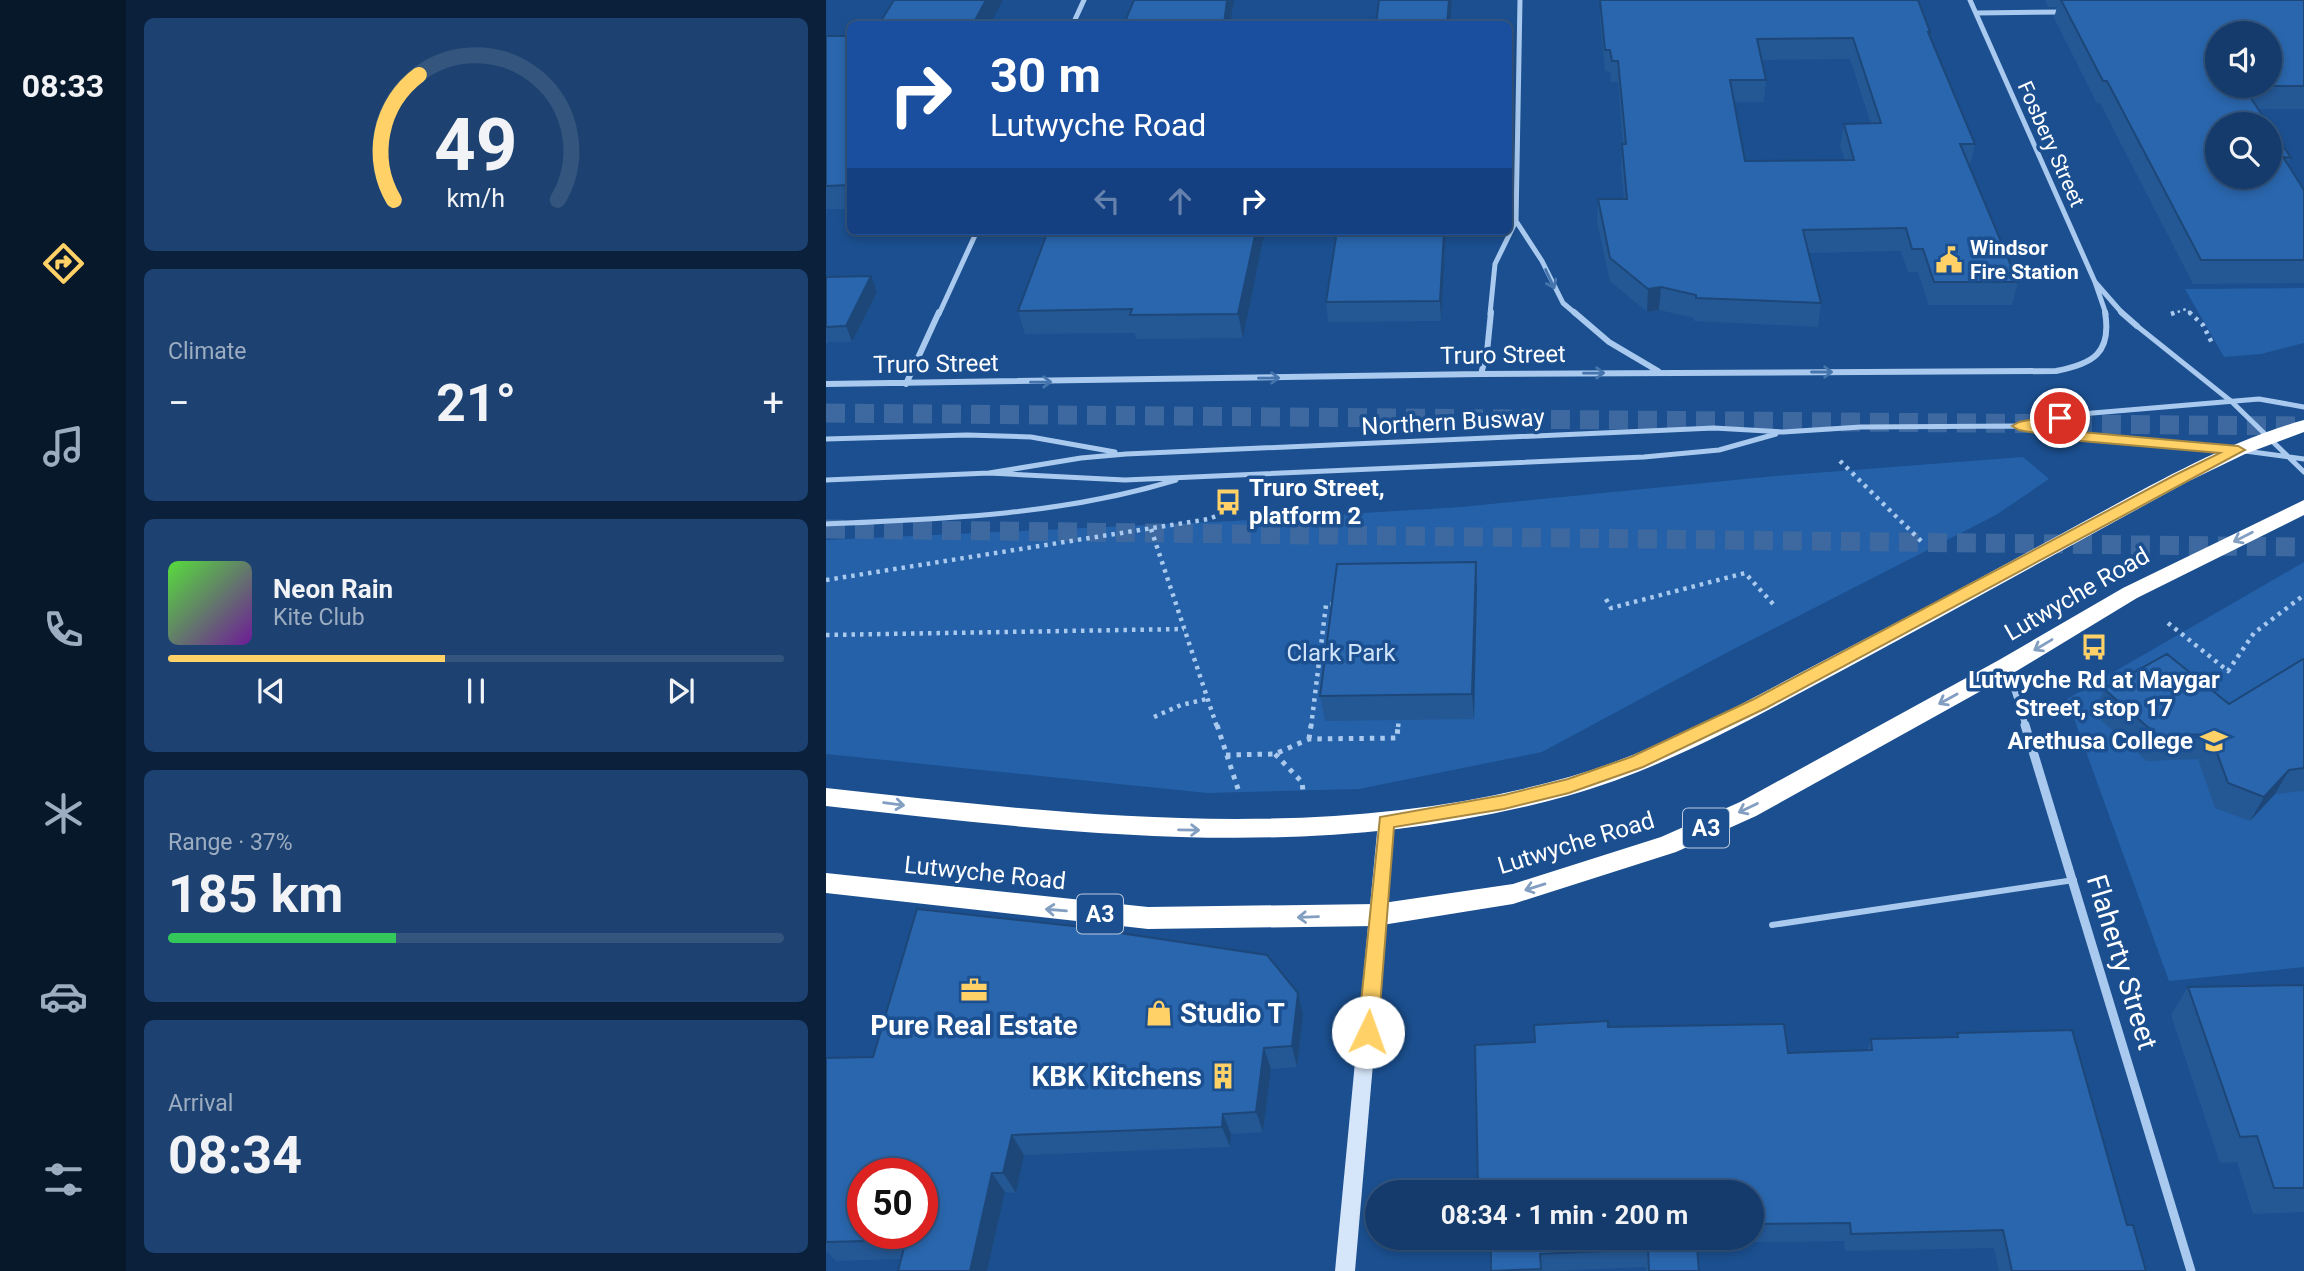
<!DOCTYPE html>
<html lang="en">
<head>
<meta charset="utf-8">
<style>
	:root { --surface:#143b6b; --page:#1d4271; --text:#f1f3f6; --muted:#9dadc1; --line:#33557e; --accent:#ffd166 }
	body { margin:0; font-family:Roboto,sans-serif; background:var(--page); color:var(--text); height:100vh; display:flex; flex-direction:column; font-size:26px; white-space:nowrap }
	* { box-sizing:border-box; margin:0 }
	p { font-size:23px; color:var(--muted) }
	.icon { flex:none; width:38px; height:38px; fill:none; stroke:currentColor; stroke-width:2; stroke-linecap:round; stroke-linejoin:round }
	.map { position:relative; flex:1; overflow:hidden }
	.drawer { display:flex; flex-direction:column; gap:18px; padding:18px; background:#0b203b; width:700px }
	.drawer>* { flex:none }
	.hud { position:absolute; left:21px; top:21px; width:665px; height:214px; border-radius:10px; box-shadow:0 4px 10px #0003,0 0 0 2px var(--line); background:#1a4fa0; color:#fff; overflow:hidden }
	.fabs { position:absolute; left:1379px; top:21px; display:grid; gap:14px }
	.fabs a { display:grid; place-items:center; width:77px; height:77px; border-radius:50%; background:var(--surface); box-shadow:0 4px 10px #0003,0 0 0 2px var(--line); font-size:35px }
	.speed { position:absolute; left:21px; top:1158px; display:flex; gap:14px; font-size:35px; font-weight:700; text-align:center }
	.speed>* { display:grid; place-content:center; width:91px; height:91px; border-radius:50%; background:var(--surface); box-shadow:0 4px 10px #0003,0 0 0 2px var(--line); line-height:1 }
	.speed .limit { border:10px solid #d22; background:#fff; color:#111 }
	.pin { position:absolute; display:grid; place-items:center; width:60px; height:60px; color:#fff; margin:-30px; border:4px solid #fff; border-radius:50%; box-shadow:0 2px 7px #0007 }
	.me { position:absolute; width:77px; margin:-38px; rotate:3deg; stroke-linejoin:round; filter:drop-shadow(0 0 5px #0008) }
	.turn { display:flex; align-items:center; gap:24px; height:147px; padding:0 28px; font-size:32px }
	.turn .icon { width:91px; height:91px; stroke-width:2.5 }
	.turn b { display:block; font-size:49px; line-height:60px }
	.lanes { display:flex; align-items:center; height:66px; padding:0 28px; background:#0003; justify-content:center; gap:35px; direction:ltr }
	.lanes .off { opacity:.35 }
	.big { font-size:52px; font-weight:700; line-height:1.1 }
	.drawer .card { flex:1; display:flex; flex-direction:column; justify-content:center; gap:10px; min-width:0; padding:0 24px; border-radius:10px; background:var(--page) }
	.drawer .dial { align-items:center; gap:0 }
	.dial svg { height:182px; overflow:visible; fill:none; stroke:var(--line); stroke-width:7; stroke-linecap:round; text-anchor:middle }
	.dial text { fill:var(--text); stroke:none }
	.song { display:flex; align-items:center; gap:21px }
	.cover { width:84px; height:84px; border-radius:10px; background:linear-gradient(135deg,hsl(110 70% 55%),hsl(280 70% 35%)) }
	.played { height:7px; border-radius:4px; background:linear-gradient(90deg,var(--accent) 45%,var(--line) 45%) }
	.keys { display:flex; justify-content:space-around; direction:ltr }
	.heat { display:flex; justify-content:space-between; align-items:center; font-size:38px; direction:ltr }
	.charge { height:10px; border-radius:5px; background:linear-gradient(90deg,#34c759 37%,var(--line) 0) }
	.trip { position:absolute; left:539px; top:1180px; width:399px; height:70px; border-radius:35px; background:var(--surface); box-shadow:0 4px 10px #0003,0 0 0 2px var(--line); font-weight:700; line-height:70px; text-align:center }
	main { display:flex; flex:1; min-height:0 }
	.menu { display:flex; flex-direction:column; width:126px; justify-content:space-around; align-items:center; background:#08182b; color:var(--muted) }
	.menu .icon { width:49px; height:49px }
	.menu .current { color:var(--accent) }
	.menu b { font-size:32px; color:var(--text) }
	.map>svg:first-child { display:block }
</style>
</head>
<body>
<main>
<nav class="menu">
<b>08:33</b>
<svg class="icon current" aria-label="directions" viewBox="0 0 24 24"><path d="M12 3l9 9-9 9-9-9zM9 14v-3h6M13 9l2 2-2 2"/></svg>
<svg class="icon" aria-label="music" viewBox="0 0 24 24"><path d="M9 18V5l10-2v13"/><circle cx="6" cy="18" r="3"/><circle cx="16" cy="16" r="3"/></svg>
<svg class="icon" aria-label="phone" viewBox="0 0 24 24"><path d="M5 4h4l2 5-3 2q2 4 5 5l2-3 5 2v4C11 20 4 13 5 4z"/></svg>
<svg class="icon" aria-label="climate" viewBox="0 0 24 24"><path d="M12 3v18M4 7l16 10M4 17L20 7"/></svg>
<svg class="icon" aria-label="car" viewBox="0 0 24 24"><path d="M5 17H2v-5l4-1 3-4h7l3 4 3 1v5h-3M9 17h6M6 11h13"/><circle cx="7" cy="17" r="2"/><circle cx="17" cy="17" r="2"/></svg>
<svg class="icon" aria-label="filters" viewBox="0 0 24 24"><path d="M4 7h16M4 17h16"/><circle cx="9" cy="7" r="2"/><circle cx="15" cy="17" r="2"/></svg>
</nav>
<section class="drawer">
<div class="card dial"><svg viewBox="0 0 100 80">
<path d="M14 69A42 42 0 1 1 86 69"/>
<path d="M14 69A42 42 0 0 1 25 14" stroke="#ffd166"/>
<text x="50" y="56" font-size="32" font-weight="700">49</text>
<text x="50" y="72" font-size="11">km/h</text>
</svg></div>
<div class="card"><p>Climate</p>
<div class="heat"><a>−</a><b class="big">21°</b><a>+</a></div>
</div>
<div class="card">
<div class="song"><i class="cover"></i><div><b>Neon Rain</b><p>Kite Club</p></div></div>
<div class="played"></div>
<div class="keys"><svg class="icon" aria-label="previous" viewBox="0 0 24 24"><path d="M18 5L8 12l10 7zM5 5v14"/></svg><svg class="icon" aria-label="pause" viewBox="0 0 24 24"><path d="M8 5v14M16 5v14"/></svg><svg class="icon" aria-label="next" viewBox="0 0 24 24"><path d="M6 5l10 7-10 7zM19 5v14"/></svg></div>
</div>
<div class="card"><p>Range · 37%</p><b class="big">185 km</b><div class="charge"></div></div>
<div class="card"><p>Arrival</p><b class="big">08:34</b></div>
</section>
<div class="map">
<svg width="1478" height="1271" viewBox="0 0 1478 1271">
	<rect width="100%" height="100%" fill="#1b4f8f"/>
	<path fill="#2461a8" d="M1478,288V343L1435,354L1398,357L1359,289Z
		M1197,457L1223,479L1170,515L900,653L716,752L533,789L381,793L0,754V540L407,521L635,507L949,476Z
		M1478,562V967L1343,981L1241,699Z"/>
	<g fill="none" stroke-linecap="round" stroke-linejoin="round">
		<path stroke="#3d69a0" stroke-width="19" stroke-dasharray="19 10" stroke-linecap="butt" d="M0,413L1478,426
			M0,529L1478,547"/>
		<path stroke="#a9c9ee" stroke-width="2.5" stroke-dasharray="2.5 3.5" stroke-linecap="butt" d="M1346,314L1360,309L1365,314"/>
		<path stroke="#a9c9ee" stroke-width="4.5" stroke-dasharray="3.5 5" stroke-linecap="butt" d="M1363,312L1377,325L1387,345
			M1345,314L1351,312
			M1014,461L1098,544
			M325,529L391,727
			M0,580L383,519L407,509
			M780,599L785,608L919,573L948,605
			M1342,623L1402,671L1428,633L1478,595
			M0,635L358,629
			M328,717L355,705L381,699
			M485,727L500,605L511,604
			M572,727L573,720"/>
		<path stroke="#a9c9ee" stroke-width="5" stroke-dasharray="4.5 6" stroke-linecap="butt" d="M391,725L412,789
			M483,739L485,725
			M449,754L476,782L477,791
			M400,755L449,754L483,739L571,738L572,725"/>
		<path stroke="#a9c9ee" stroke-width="5" d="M1311,326L1406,402L1478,472
			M1199,425L1255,414L1433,399L1478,407
			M0,439L141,435L205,437L289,452
			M1419,451L1478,459
			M163,473L255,458L300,454L888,428L957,432L1035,427L1193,426L1255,437L1406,450
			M0,480L163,473L299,480L818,457L893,450L950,434
			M0,524C119,519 235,515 350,480"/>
		<path stroke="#a9c9ee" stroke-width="6" d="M946,925L1248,880"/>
		<path stroke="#a9c9ee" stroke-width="5" d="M1144,0L1269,282L1297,314
			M1150,13L1236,12
			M247,24L258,0
			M690,221L716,261L737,303L750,314
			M1269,282L1280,314
			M113,314L151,231
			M664,314L669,264L690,221L694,0"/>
		<path stroke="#a9c9ee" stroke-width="6" d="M748,312L783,342L832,371
			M1295,312L1311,326
			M655,374L661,352L665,312
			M0,384L655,374L1230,371C1267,364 1286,353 1279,312
			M80,384L113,312
			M1181,666L1200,727"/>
		<path stroke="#a9c9ee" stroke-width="9" d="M1199,725L1365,1271"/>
		<path fill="#d6e6fa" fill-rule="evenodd" d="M560,816L566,817L568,822L529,1271H509L552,822L554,817Z"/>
		<path fill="#fff" fill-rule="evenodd" d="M1478,420V432L1419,454L1361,482C1246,545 1132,608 1017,670C929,717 838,769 741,796C490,865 254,834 0,806V788C248,815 499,846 743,777C830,752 913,705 993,663C1082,617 1169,570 1257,522C1328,484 1399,442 1478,420Z
			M1478,500V515L1311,598L1189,672L930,816L850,852L687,904L550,926L322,929L0,893V873L322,907L550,904L687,884L835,837L914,802L1173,660L1297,588Z"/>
	</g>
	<path fill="#245895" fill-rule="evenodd" d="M774,0L1104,32L1103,36L1149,144L1144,166H1143L1192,282L1186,305H1103L1092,272H1082L1075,251L983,253L995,303L992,327L868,321V318L833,310L821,312L784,281L771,222L772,199H798L795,166L796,144H797L792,82H785L784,72L779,71L774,21ZM1024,59L1045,124H1018L1014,146L1019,160L919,161L908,102H938L940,80L935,60Z
		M1219,0H1478V109H1432L1465,158L1462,165L1478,190V283L1367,284L1274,103H1271L1228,18L1231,7H1222Z
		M24,29V209H0V36H20Z
		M439,231L417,338L310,339L309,333L199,334L192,311Z
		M620,231L615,321L502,322L500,302Z
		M0,277L51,292L26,342H2L0,345Z
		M651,587L648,719L499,721L494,696Z
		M1478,660V791L1449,794L1424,821L1389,808L1372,759L1321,761L1268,714L1278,689L1403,704Z
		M1478,985V1212L1427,1214L1411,1162L1394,1163L1345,1015L1362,987Z
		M477,1015L471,1067L445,1069L437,1132L405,1134L404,1147L198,1155L190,1193L179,1192L161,1271H72L75,1259L10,1261L0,1251V1058L47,1057Z
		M782,1027L962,1053L1041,1051L1045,1039L1129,1037L1131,1033L1301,1225L1320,1271H1173L1168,1248L1019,1251L1018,1241L870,1243L873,1271H820V1267L728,1271H665V1237H926V1192H653L649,1045L708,1042Z"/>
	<path fill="#1d4779" d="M160,0H177L164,24H147Z
		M401,0H408L404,24H398Z
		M623,0H626L624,24H621Z
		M430,231H439L417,338L412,314Z
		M618,231H620L615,321L614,301Z
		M45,276L51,292L26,342L20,326Z
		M835,287L833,310L821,312L822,289Z
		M650,562L651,587L648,719L646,694Z
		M1463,770L1449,794L1424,821L1438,797Z
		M472,993L477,1015L471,1067L466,1046Z
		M438,1048L445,1069L437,1132L430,1112Z
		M397,1114L405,1134L404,1147L396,1127Z
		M186,1135L198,1155L190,1193L177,1173Z
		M166,1173L179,1192L161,1271H144Z"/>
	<path fill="#2a66ad" stroke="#1d4779" stroke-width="2" fill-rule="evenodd" d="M68,0H160L147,24H53Z
		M308,0H401L398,24H298Z
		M553,0H623L621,24H550Z
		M774,0H1092L1104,32H1102L1149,144H1134L1192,282H1108L1097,249H1086L1080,228L977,230L995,303L870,298V295L835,287L822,289L784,258L772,199H801L796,144H800L792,61H786L784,50H779ZM1027,38L1055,123L1018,124L1028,160L919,161L904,80H940L931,39Z
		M1235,0H1478V86H1417L1442,124H1391V177H1444V127L1465,158L1457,157L1478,190V260H1375L1281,81H1277ZM1391,33H1444V86H1391Z
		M24,29V185L0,186V36H20Z
		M222,231H430L412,314L304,315L306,309L192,311Z
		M511,231H618L614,301L500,302Z
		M45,276L20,326L0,327V277Z
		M650,562L646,694L494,696L511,564Z
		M1341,654L1403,704L1477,659L1478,660V768L1463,770L1438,797L1402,783L1384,734L1332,736L1278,689Z
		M91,909L247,926L441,955L472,993L466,1046L438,1048L430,1112L397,1114L396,1127L186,1135L177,1173H166L144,1271H72L80,1240L0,1242V1058L47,1057ZM37,1174H96V1234H37Z
		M1478,985V1188H1448L1431,1136L1414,1137L1362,987Z
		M782,1021V1027L958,1024L962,1053L1046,1050L1045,1039L1132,1037L1131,1033L1246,1030L1301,1225H1307L1320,1271H1186L1177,1230L1025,1234L1024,1223L926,1224V1192H664L663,1187L652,1188L649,1045L709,1042L708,1025Z
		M665,1237H870L873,1271H823L822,1249L714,1254L715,1269L665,1271Z"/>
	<defs><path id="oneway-shaft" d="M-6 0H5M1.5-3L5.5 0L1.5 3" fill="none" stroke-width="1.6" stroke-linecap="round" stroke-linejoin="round" transform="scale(1.75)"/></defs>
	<g stroke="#4674ac">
		<use href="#oneway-shaft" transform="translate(724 279) rotate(65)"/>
		<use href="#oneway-shaft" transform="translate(996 372)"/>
		<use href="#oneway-shaft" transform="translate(768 373) rotate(-1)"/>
		<use href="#oneway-shaft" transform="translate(443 378) rotate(-1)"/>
		<use href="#oneway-shaft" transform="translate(215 382) rotate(-1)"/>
	</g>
	<g stroke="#829ec1">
		<use href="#oneway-shaft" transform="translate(1417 537) rotate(153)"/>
		<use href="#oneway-shaft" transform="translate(1217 645) rotate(149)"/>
		<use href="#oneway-shaft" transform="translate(1122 699) rotate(151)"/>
		<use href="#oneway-shaft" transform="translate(68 804) rotate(7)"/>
		<use href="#oneway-shaft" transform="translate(922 808) rotate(154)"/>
		<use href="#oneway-shaft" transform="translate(363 830) rotate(1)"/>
		<use href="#oneway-shaft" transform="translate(709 887) rotate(163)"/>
		<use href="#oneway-shaft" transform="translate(230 910) rotate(-175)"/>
		<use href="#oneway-shaft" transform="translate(482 917) rotate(178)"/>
	</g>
	<path fill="#ffd166" stroke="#a68842" stroke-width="2" d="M1234,414L1241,418L1239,421L1217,426L1255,432L1412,446L1419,450L940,708L817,767L743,793L678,809L568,827L552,1032L549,1039L542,1042L535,1039L532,1032L554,817L678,795L742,779L805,757L928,699L1349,475L1394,453L1255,441L1193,430L1186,426L1193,422Z"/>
	<defs>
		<g id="civic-bare" transform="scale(2.1)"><path d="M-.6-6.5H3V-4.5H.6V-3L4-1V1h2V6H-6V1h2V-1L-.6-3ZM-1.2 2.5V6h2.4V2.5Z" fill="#ffd166" stroke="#1b4f8f" stroke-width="2.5" paint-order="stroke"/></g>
		<g id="bus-bare" transform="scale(2.1)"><path d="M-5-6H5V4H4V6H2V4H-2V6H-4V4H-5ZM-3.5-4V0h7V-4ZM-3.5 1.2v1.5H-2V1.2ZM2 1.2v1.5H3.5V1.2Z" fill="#ffd166" stroke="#1b4f8f" stroke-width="2.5" paint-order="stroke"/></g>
		<g id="school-bare" transform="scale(2.1)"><path d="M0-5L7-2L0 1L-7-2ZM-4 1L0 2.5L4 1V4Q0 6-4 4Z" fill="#ffd166" stroke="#1b4f8f" stroke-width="2.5" paint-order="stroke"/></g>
		<g id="office-bare" transform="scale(2.1)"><path d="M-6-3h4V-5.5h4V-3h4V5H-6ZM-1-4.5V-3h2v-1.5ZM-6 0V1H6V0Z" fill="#ffd166" stroke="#1b4f8f" stroke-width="2.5" paint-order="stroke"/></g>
		<g id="shop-bare" transform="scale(2.1)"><path d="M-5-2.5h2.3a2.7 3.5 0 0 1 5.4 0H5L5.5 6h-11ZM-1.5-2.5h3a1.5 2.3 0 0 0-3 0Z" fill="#ffd166" stroke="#1b4f8f" stroke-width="2.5" paint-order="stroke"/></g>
		<g id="building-bare" transform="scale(2.1)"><path d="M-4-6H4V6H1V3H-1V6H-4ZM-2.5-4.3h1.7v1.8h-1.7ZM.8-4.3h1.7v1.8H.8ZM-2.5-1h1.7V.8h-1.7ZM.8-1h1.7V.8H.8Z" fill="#ffd166" stroke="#1b4f8f" stroke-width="2.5" paint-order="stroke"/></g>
	</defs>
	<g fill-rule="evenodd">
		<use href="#civic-bare" x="1123" y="260"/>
		<use href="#bus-bare" x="402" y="502"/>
		<use href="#bus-bare" x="1268" y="647"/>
		<use href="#school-bare" x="1388" y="741"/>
		<use href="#office-bare" x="148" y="990"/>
		<use href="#shop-bare" x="333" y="1013"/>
		<use href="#building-bare" x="397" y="1076"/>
	</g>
	<g text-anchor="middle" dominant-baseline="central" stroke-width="7" stroke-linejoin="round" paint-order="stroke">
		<g font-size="21" fill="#fff" stroke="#1b4f8f">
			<text transform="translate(1225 144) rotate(66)">Fosbery Street</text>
		</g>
		<g font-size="21" font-weight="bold" fill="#fff" stroke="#1b4f8f" text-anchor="start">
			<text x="1144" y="248">Windsor<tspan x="1144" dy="24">Fire Station</tspan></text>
		</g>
		<g fill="#1b4f8f" stroke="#bbcadd" stroke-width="2">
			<rect x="857" y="808.5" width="46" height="39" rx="5"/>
			<rect x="251" y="894.5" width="46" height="39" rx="5"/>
		</g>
		<g font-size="23" font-weight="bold" fill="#fff">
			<text x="880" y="828">A3</text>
			<text x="274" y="914">A3</text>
		</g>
		<g font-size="24" fill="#fff" stroke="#1b4f8f">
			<text transform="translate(677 355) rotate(-1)">Truro Street</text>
			<text transform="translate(110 364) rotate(-1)">Truro Street</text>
			<text transform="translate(627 422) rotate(-3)">Northern Busway</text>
			<text transform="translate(1251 594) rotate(-30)">Lutwyche Road</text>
			<text transform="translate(750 843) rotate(-17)">Lutwyche Road</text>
			<text transform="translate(159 873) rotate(6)">Lutwyche Road</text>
		</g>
		<g font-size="24" font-weight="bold" fill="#fff" stroke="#1b4f8f" text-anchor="start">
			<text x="423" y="488">Truro Street,<tspan x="423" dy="28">platform 2</tspan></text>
			<text x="1268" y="680" text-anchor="middle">Lutwyche Rd at Maygar<tspan x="1268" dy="28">Street, stop 17</tspan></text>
			<text x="1367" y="741" text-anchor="end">Arethusa College</text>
		</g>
		<g font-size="24" fill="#cfe3fa" stroke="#1b4f8f">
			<text x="515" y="653">Clark Park</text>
		</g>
		<g font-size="28" fill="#fff" stroke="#1b4f8f">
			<text transform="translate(1296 962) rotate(73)">Flaherty Street</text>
		</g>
		<g font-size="28" font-weight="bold" fill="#fff" stroke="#1b4f8f" text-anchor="start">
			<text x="354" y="1013">Studio T</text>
			<text x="148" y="1025" text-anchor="middle">Pure Real Estate</text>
			<text x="376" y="1076" text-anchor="end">KBK Kitchens</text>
		</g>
	</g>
</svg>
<div class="fabs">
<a><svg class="icon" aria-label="sound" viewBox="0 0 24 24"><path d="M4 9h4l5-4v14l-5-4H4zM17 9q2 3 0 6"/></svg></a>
<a><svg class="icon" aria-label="search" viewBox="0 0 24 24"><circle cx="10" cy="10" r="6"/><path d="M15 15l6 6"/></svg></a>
</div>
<div class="speed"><div class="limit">50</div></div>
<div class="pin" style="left:1234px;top:418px;background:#d93025"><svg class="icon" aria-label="arrive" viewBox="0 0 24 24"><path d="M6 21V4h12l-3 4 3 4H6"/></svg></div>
<svg class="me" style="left:542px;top:1032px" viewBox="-20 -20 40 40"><circle r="19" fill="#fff"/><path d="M0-13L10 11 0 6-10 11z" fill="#ffd166"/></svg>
<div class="trip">08:34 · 1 min · 200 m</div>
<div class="hud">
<div class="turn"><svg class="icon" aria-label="right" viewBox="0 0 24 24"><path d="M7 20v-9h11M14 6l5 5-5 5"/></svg><div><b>30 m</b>Lutwyche Road</div></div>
<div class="lanes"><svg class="icon off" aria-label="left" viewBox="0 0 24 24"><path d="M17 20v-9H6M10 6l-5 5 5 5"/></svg><svg class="icon off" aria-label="ahead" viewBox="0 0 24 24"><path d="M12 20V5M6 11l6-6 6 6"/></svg><svg class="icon" aria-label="right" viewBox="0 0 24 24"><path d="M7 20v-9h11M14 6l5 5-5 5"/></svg></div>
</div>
</div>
</main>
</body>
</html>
